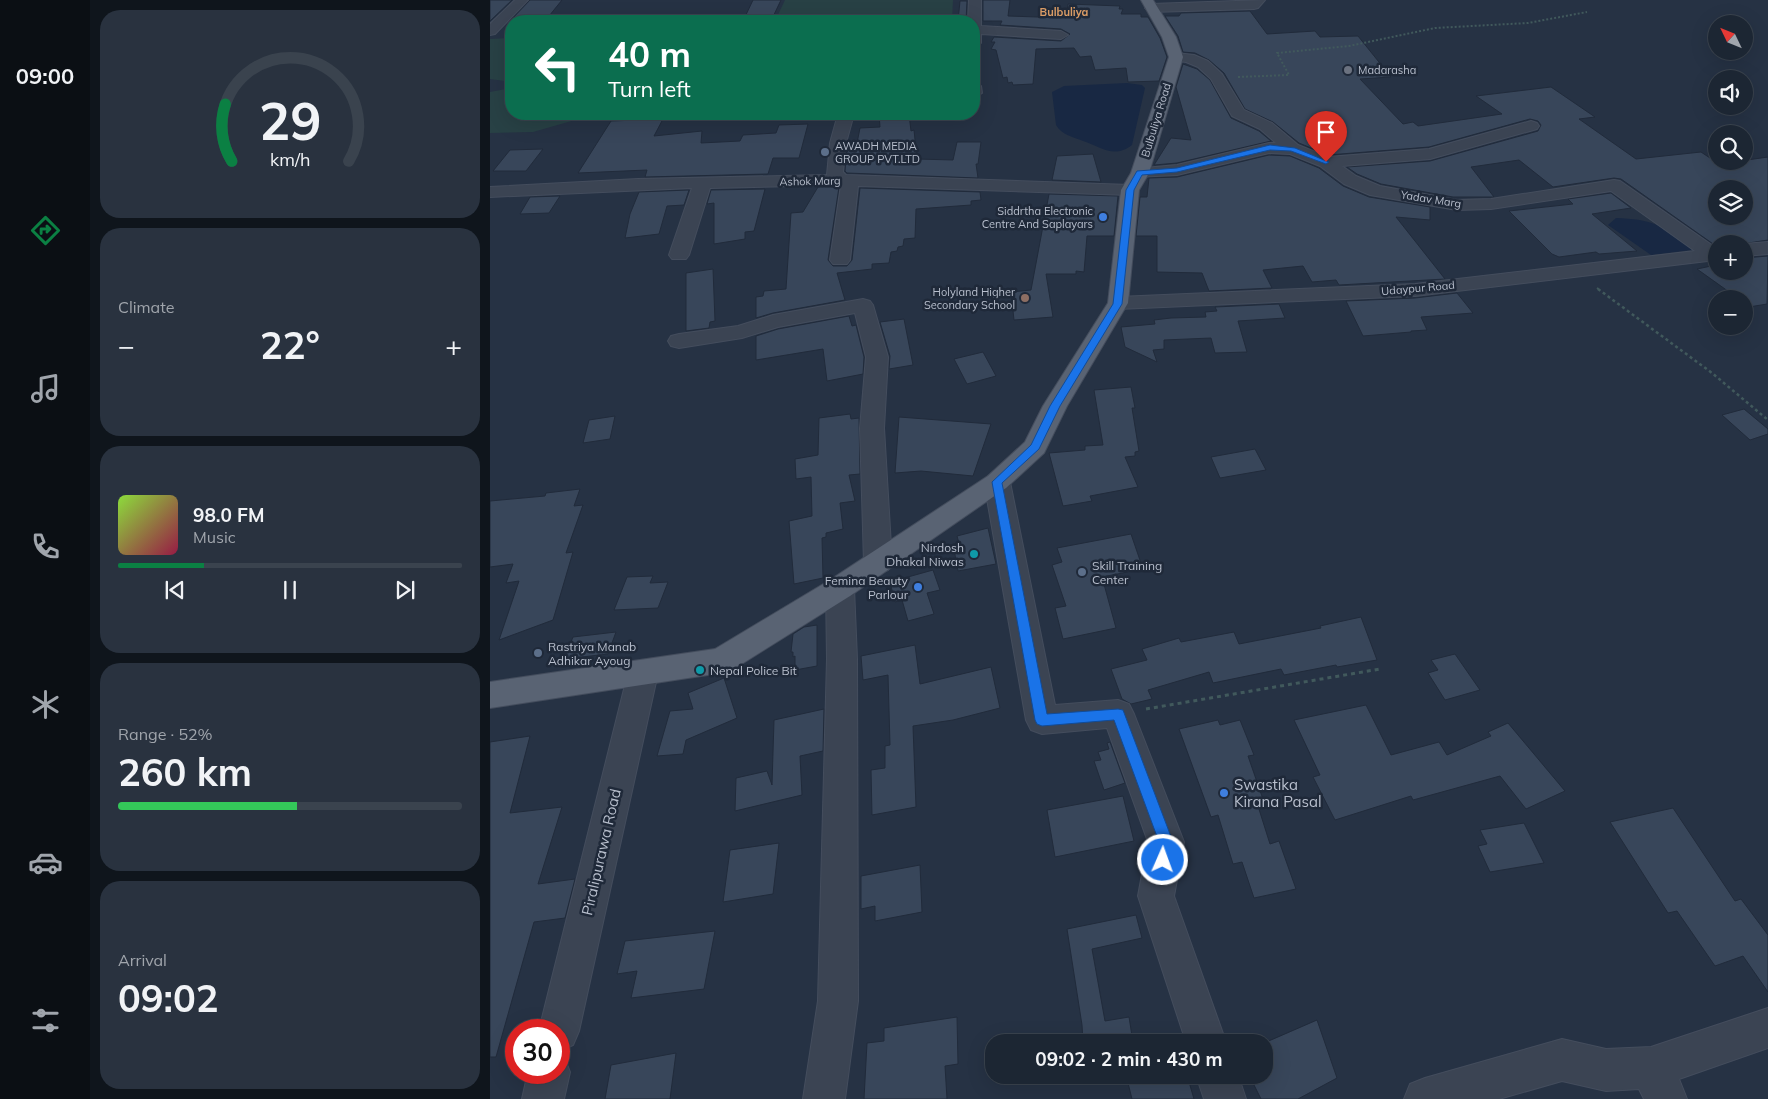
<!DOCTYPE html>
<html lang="en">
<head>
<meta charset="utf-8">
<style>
	:root { --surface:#1c2633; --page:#29323f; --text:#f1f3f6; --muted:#a0a5ac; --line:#3a434e; --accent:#0b8043 }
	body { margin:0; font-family:Mulish,sans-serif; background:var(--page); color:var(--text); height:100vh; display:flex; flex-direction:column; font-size:19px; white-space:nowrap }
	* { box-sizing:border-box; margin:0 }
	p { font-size:16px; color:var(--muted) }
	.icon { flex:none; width:28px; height:28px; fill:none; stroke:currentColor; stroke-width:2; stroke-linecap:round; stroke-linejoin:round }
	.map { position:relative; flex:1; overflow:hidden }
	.sheet { display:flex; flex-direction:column; gap:10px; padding:10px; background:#0f151c; width:400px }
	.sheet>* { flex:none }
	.guide { position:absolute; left:15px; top:15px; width:475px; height:105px; border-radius:20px; box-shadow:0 5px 20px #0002,0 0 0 1px var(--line); background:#0b6e4f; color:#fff; overflow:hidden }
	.needle { width:32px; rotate:313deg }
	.buttons { position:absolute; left:1218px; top:15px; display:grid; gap:10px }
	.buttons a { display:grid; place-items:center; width:45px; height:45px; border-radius:50%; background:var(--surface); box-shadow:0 5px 20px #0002,0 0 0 1px var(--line); font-size:25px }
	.speed { position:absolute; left:15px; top:1019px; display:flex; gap:10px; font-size:25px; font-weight:700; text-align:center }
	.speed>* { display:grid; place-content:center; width:65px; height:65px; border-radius:50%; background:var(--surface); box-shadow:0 5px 20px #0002,0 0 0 1px var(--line); line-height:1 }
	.speed .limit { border:8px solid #d22; background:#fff; color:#111 }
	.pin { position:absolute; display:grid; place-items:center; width:42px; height:42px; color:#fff; margin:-51px -21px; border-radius:50% 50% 50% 0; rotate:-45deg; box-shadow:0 0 5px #0007 }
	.pin .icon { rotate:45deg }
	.me { position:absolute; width:55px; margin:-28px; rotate:2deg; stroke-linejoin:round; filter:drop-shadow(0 0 4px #0008) }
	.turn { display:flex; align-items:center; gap:18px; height:105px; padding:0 20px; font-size:22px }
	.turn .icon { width:65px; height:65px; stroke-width:2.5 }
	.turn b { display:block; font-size:35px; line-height:42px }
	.big { font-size:38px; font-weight:700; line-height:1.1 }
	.sheet .card { flex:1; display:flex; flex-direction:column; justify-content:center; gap:8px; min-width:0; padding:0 18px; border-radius:20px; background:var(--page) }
	.sheet .dial { align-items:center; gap:0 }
	.dial svg { height:130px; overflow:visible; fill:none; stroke:var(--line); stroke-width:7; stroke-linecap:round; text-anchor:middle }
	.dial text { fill:var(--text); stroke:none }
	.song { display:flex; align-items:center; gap:15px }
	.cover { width:60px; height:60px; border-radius:8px; background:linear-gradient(135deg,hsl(90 70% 55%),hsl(340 70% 35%)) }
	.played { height:5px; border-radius:2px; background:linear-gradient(90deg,var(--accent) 25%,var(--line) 25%) }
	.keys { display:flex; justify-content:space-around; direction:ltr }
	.heat { display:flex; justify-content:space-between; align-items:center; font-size:28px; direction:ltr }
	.charge { height:8px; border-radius:4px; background:linear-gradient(90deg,#34c759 52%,var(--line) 0) }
	.trip { position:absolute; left:495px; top:1034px; width:288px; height:50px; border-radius:20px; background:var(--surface); box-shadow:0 5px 20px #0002,0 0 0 1px var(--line); font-weight:700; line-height:50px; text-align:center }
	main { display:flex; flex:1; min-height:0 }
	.tabs { display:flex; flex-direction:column; width:90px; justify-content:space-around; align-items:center; background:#0b0f14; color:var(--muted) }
	.tabs .icon { width:35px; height:35px }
	.tabs .selected { color:var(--accent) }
	.tabs b { font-size:22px; color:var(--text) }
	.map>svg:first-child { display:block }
</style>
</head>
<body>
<main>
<nav class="tabs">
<b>09:00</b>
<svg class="icon selected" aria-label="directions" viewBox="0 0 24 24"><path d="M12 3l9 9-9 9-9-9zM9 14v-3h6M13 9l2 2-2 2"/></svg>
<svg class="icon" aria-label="music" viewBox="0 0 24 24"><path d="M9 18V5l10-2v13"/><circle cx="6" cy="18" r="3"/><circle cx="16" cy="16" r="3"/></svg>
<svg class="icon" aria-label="phone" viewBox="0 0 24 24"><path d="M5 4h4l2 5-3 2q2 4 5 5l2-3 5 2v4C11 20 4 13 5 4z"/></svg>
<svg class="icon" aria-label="climate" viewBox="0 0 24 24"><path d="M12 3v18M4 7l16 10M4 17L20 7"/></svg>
<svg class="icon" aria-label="car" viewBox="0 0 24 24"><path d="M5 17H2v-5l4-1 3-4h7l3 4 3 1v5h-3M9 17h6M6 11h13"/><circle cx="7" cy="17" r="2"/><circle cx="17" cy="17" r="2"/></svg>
<svg class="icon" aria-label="filters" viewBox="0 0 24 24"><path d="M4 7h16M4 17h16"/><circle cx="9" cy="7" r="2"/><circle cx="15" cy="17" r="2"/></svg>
</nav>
<section class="sheet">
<div class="card dial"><svg viewBox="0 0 100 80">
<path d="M14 69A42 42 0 1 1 86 69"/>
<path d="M14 69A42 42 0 0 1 10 34" stroke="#0b8043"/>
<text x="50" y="56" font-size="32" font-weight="700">29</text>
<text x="50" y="72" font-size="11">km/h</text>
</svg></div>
<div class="card"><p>Climate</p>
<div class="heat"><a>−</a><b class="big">22°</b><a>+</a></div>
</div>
<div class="card">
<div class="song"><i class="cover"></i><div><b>98.0 FM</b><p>Music</p></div></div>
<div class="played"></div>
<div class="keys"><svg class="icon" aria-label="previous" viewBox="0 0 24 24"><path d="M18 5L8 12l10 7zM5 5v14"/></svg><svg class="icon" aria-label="pause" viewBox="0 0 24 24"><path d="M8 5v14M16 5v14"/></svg><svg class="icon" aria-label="next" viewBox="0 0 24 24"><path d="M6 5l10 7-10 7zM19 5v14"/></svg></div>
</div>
<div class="card"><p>Range · 52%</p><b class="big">260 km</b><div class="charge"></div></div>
<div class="card"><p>Arrival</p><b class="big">09:02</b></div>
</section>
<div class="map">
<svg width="1278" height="1099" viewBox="0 0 1278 1099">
	<rect width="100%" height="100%" fill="#263244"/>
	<path fill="#284145" d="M295,0H463L462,21H285Z
		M21,38V114H88L85,120L43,132L0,133V92L16,89L15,81L0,79V39Z"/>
	<path fill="#182843" d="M637,83L652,85L655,88L642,145C624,159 611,147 593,141C583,137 572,135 566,125L562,92L574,86Z
		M1126,218C1161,219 1172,225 1200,246L1201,250L1161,255L1118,225Z"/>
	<path fill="#38465a" stroke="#212b3b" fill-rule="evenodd" d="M0,0H22L0,21Z
		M40,0H72L55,21H20Z
		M263,0H291L281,21H253Z
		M493,0H520L518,16L576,18L578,4L630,6L629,9H633L631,14H651V17H658L670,38L677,57L669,81L638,82L636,68L605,70L601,56L590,57L584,48L546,49L543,84L523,85L522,82L518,83L517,77L513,78L506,50L501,49L505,42H501L504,37L571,41L580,34L571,29L510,25L512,21H493Z
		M470,1H477L476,21H468Z
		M760,11L777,34L825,31L830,37L868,36L901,77L870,79L913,124L923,122L928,126L1012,114L986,96L1061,87L1105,117L1089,119L1146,159L1211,152L1229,164L1278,157V240L1252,244H1226V246L1131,179L1124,178L1063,187L1029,160L981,167L1004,197H963L891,184L867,174L857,167L940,161L1048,131L1051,125L1048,121L1040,119L939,147L838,155L809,143L783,122L755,109L734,73L719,60L705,53L693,52L688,36L675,16H689L691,13ZM1226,189H1254V216H1226Z
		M693,64L707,69L720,80L741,118L769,131L781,141L687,163L664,165L681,138L701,140L686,87Z
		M389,114H419L421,131L424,130L427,159L463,160L467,142H491L488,164H486L488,178L357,173L355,171L357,148H366L370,128L390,127Z
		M173,119L164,136L212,131L211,143L250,141L253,135L286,133L289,125L318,124L309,158H283L278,174L155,177L157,170L88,173L121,121Z
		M53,149L36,171H3L20,150Z
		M603,154L611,182L562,180L567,156Z
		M779,155L800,156L829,168L853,186L879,197L940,207V220L906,217L955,279L849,285L846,280L822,282L813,266L773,270L782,288L719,291L712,273L667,272V236H646L650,197H657L659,178L687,177Z
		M328,187H349L338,260L343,266H357L362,260L370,188L490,192L491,200L481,201V205L426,209L425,238L414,239L413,246L408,247L407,251L401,252L399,263L382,264V269L347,273L355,300L283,313L266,318V297L273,296L274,291L296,289L301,213L313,212Z
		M275,189L264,231L255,232V239L224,244V203L217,204L221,190Z
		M199,190L194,205L177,206L169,234L135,238L140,214L149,192Z
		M1121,193L1141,208L1102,214L1147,251L1109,254L1106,252L1069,257L1062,254L1019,211L1083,204L1078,199Z
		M559,194L628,196L624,236H597L594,272L586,271V274H556L563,317L524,320L521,292L541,290Z
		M70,196L59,213L30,214L40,197Z
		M1278,256L1277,304L1259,307L1254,303V299H1249L1207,269L1226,265V271H1254V258Z
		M223,269L225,321L220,322L219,328L196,331V273Z
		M967,293L983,313L931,317L937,330L921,331V332L873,336L856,301L925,298Z
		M789,304L795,318L748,321L757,352L725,353L721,338L674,340V349L663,350L667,362L635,347L631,327L665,324L664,320L681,318L716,317L715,312L727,311L725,307Z
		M359,316L362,326L366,325L374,357L373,374L337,381L333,349L266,360V336L288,329Z
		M414,319L423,365L399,369L400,356L390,322Z
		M493,352L506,376L477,384L464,359Z
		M641,387L645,408H642L649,451L645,452V456L635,457L648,487L600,496L602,501L573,506L559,453L595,450V446L613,445L604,390Z
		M1254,409L1278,429V434L1260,440L1232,415Z
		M360,414L361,419L369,418L370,474L359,475L365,501L350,503L353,529L336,533V537L332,538L333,578L304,584L299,521L322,516L321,477L306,479L305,459L328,455L329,418Z
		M125,416L120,439L93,443L99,420Z
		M409,417L501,424L483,476L431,471L405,473Z
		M765,449L776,470L730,478L721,457Z
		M90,489L84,506L93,505L76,553L83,552L63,620L9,640L29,581L16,583L23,564L0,567V501L55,496L56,493Z
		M498,528L506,564L468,571L463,544L469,543L467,536Z
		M641,534L653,569L612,577L626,628L573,639L565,608L576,606L562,565L572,562L567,548Z
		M443,570L450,590L437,593L444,614L418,621L412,600L405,602L400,582Z
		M163,576L160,583L178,582L168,608L124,610L137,577Z
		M871,617L887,660L847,667L846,665L794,675L791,669L723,683L719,672L658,690L662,699L641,704L632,699L621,669L657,660L652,649L689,638L691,642L744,632L749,644L831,628L830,626Z
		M327,625V666L305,670V656L303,657V652H301L303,634L314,627Z
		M126,632L118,654L74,659L83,637Z
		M425,645L430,684L501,667L510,708L463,720L423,726L426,807L382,815L381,770L395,768V746L400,745L398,675L373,680L371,656Z
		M965,654L990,690L955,700L938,673L948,670L941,660Z
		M234,678L247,718L196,740L193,754L167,756L180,711L203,709L198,693Z
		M876,705L901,755L949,742L957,755L1001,736L998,732L1018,723L1075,791L1036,809L1010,776L923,800L921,796L845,820L823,777L830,775L804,720Z
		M334,709L333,751L310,756L312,795L245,811L246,778L277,771L282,785L284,720Z
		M728,720L730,725L750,720L764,755L758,756L775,805L768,806L780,844L789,841L806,889L764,898L752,862L743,864L728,815L721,817L689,729Z
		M40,736L20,813L72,807L48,884L85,879L75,918L44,922L6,1057H0V742Z
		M620,742L635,783L614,790L604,761L611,760L608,752L619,749L617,743Z
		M633,796L644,841L565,857L557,810Z
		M1183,808L1245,901L1251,899L1278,935V992L1253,956L1225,966L1187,911L1178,913L1120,822Z
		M1034,823L1054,863L1000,872L988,846L997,844L990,830Z
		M289,843L283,894L233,902L240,850Z
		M430,865L432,912L385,921V906L371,909V876Z
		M646,915L652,938L602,949L615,1021L639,1017L643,1042H593L592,1025L577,929Z
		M225,931L214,989L141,998L147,971L127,974L135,941Z
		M467,1017L468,1064L455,1066L457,1099H374L377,1043L394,1041V1028Z
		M827,1020L847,1078L808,1099H771L759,1075H774V1043Z
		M186,1053L180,1099H115L121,1065Z
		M636,1075H697L704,1099H642Z"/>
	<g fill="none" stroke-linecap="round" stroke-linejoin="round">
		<g stroke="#444d5d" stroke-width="2">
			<path id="minor" d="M25,0H38L5,34L0,35V24Z
				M479,0H491V26L571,31L578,35L571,39L491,34V43L484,47V21H478Z
				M775,0L768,8L764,9L661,12L655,8L661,4Z
				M686,53L704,55L718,61L732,74L754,110L782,123L808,145L838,157L939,149L1041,121L1047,123L1049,126L1047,129L940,159L852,166L866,176L890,186L967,200L1001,199L1124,180L1130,181L1226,248V260L925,296L628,309L621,307L618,303L621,299L628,297L925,284L1205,251L1121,191L1001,209L967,210L880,195L854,184L830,166L800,154L779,153L687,175L644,177L641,173L644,169L687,165L779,143H786L770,129L742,116L721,79L708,67L696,62L681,60L679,57Z
				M484,82L491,86L492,93L484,98Z
				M348,114H364L356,143L353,172L356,175L640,185L646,186L649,190L646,194L640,195L368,186L360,260L357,264H343L340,260L351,185L220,188L199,255L196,259H182L179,255L202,188L0,197V187L148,179L337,175L340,143Z
				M1278,242V254L1254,256V244Z
				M373,299L380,301L383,305L398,357L394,428L402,563L398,570L388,573L378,570L374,563L370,428L376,357L365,313L288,327L252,338L189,348L181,346L178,341L181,336L189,334L248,326L283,315Z
				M507,473L516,476L520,482L565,705L628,700L639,704L644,714L694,842L684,896L736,1042H696L648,896L658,842L617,728L552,734L541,730L536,720L494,482L498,476Z
				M350,577L360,580L364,588L367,659L368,1001L355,1099H313L328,1001L337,659L336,588L340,580Z
				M153,660L164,664L168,673L89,1031L83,1045L69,1051V1030H49L138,673L142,664Z
				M1278,1008V1048L1189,1079L1197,1099H1154L1149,1089L1116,1091L1072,1081L1009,1099H914L920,1084L935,1078L1072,1039L1116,1049L1161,1047Z
				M69,1055L74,1057L80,1072L74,1099H32L38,1072H69Z
				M706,1075H748L756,1099H714Z"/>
		</g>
		<g stroke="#444d5d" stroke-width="2">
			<path id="major" d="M651,0H663L686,37L693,57L659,173L649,190L638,303L577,406L554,453L516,488L360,596L242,670L231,673L0,708V682L225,649L340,580L498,476L535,442L553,406L618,303L631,190L641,173L679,57L672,37Z"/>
		</g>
		<path stroke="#41595c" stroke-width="2" stroke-dasharray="2 2" stroke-linecap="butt" d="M748,77L799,75L787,53L859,46L945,28L1038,23L1097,12
			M1107,288L1110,290"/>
		<path stroke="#41595c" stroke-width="2.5" stroke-dasharray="3 3" stroke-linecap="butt" d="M1108,289L1222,373L1278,420"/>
		<path stroke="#41595c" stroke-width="3" stroke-dasharray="4 4" stroke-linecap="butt" d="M656,709L890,669"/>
		<use href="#minor" fill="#3b4453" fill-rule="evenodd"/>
		<use href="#major" fill="#596373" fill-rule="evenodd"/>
	</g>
	<path fill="#1a73e8" stroke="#114b97" d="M780,145L805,148L839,162L836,164L801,151L780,150L687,172L652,175L644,190L632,304L570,406L549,449L512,483L557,714L628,709L633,710L683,842L678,865L673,867L667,865L665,860L669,842L624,720L552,726L547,724L545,720L502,482L541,445L560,406L623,304L636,190L647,171L687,168Z"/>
	<circle fill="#6b7280" stroke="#1f2939" stroke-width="2" cx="858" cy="70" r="5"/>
	<g fill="#5c6f8a" stroke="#1f2939" stroke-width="2">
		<circle cx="335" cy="152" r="5"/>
		<circle cx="592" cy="572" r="5"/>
		<circle cx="48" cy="653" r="5"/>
	</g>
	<g fill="#3f7fe0" stroke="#1f2939" stroke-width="2">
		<circle cx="613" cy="217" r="5"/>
		<circle cx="428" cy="587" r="5"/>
		<circle cx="734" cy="793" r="5"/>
	</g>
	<circle fill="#8d6e63" stroke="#1f2939" stroke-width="2" cx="535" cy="298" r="5"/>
	<g fill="#0f9aa8" stroke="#1f2939" stroke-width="2">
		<circle cx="484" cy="554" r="5"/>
		<circle cx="210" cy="670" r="5"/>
	</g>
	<g text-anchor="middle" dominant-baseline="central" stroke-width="5" stroke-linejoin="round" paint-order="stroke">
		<g font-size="11" font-weight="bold" fill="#da9c66" stroke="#1f2939">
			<text x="574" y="12">Bulbuliya</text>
		</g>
		<g font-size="11" fill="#b8bfcd" stroke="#1f2939" text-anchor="start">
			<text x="868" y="70">Madarasha</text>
			<text x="345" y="146">AWADH MEDIA<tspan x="345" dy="13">GROUP PVT.LTD</tspan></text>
			<text x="603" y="211" text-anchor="end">Siddrtha Electronic<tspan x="603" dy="13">Centre And Saplayars</tspan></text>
			<text x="525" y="292" text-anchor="end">Holyland Higher<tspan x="525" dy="13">Secondary School</tspan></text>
		</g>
		<g font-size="11" fill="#b8bfcd" stroke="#1f2939">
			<text transform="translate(666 120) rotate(-73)">Bulbuliya Road</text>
			<text transform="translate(320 181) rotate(-1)">Ashok Marg</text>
			<text transform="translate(941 199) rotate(9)">Yadav Marg</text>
			<text transform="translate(928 288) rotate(-5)">Udaypur Road</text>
		</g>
		<g font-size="12" fill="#b8bfcd" stroke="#1f2939" text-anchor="start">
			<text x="474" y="547" text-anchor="end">Nirdosh<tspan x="474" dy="14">Dhakal Niwas</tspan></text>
			<text x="602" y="565">Skill Training<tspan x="602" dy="14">Center</tspan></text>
			<text x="418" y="580" text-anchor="end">Femina Beauty<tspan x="418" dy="14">Parlour</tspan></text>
			<text x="58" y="646">Rastriya Manab<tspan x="58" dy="14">Adhikar Ayoug</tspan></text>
			<text x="220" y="670">Nepal Police Bit</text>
		</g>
		<g font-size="15" fill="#b8bfcd" stroke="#1f2939" text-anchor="start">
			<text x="744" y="784">Swastika<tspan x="744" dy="17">Kirana Pasal</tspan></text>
		</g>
		<g font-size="15" fill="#b8bfcd" stroke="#1f2939">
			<text transform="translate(111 852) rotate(-77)">Piralipurawa Road</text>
		</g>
	</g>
</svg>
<div class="buttons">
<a><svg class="needle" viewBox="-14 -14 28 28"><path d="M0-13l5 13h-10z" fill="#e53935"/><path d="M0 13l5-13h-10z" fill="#a0a5ac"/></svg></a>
<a><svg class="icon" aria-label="sound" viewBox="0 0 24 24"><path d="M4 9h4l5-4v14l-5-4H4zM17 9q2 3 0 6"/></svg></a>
<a><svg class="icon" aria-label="search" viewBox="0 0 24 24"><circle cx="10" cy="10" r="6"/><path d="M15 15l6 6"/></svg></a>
<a><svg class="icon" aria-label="layers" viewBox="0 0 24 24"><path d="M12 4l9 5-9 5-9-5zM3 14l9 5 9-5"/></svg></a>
<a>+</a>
<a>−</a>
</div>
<div class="speed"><div class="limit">30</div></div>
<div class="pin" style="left:836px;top:162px;background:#d93025"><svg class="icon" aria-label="arrive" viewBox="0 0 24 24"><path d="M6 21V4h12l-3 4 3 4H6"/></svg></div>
<svg class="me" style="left:673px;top:860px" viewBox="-20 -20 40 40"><circle r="17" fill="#1a73e8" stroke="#fff" stroke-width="3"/><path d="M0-11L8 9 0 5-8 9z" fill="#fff"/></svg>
<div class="trip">09:02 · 2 min · 430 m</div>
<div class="guide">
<div class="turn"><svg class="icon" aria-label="left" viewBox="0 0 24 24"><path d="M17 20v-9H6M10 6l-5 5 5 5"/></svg><div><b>40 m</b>Turn left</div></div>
</div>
</div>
</main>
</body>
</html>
